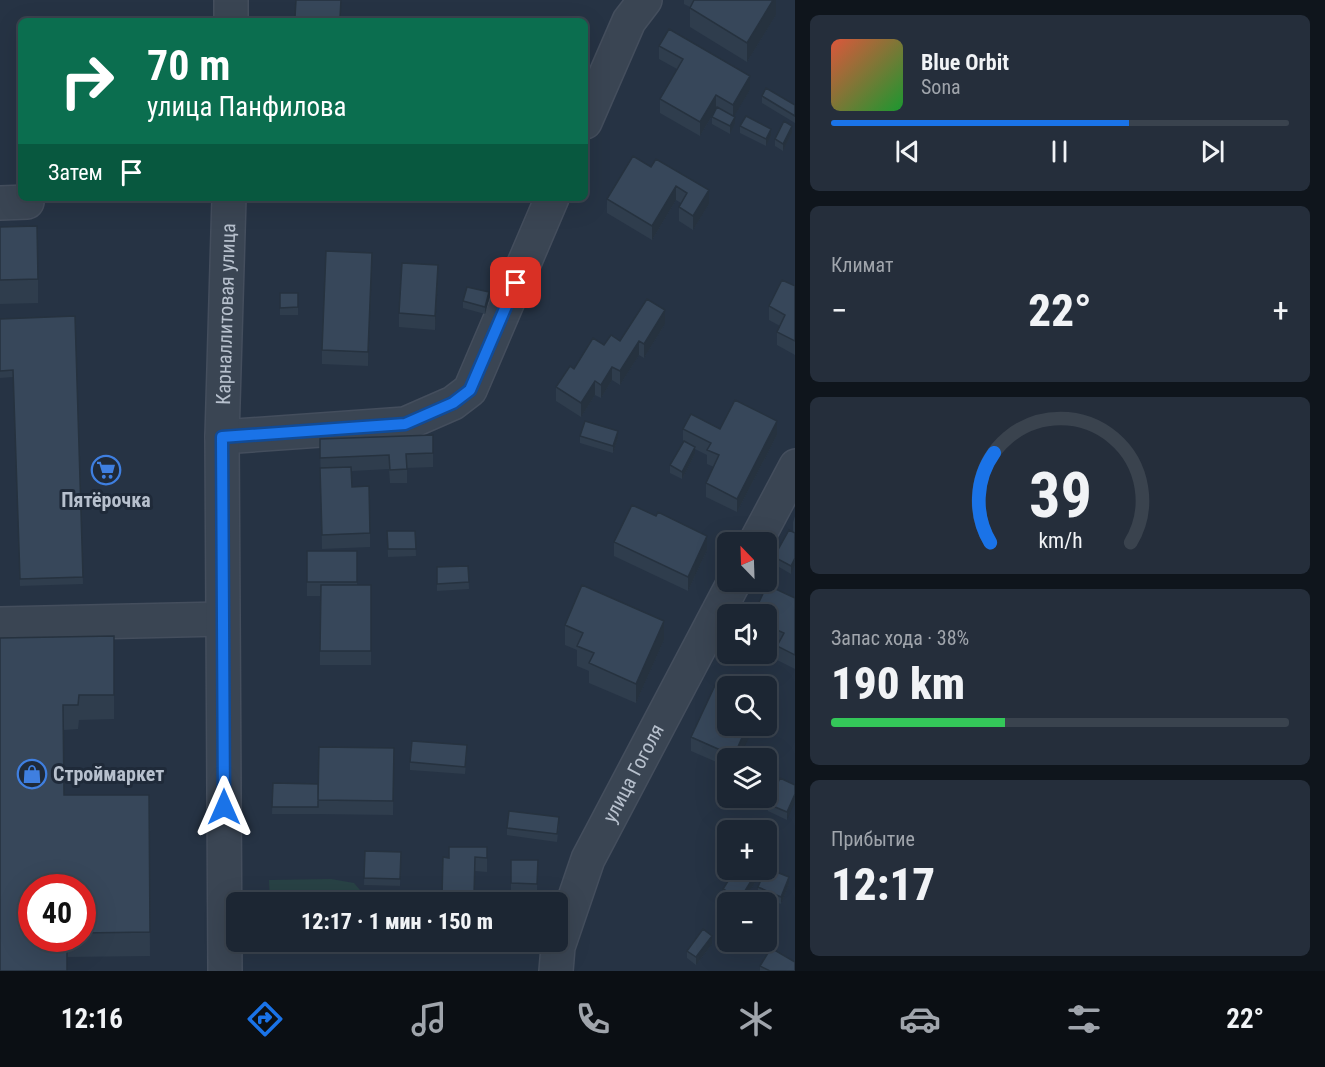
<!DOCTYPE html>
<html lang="ru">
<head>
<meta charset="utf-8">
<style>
	:root { --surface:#1c2633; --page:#252e3b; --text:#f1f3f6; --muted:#a0a5ac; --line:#3a434e; --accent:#1a73e8 }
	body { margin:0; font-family:"Roboto Condensed",sans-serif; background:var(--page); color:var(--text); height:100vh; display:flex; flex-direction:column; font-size:22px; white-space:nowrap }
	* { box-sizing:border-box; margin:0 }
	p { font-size:20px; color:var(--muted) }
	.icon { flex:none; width:33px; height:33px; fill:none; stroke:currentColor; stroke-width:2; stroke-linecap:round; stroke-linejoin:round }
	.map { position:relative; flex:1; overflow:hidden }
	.details { display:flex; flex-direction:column; gap:15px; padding:15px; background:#0f151c; width:530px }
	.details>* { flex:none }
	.banner { position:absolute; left:18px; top:18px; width:570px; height:183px; border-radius:9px; box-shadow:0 6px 24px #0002,0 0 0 2px var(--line); background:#0b6e4f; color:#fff; overflow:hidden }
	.needle { width:39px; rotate:337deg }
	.fabs { position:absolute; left:717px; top:532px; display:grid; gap:12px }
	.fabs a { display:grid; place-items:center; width:60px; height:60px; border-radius:9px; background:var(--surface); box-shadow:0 6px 24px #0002,0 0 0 2px var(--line); font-size:30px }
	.speed { position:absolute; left:18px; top:874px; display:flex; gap:12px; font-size:30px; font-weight:700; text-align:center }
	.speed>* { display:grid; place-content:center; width:78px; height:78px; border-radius:50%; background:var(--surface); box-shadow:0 6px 24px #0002,0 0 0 2px var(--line); line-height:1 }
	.speed .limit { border:9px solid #d22; background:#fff; color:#111 }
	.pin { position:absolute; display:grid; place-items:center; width:51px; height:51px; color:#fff; margin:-26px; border-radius:12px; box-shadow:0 3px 9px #0006 }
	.me { position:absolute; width:66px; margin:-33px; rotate:0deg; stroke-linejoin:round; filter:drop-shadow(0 0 4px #0008) }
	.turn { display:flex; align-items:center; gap:21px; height:126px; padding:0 30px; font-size:27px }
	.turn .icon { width:78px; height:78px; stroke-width:2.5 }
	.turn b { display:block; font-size:42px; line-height:51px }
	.then { display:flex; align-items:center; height:57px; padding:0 30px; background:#0003; gap:12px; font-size:22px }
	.big { font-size:45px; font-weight:800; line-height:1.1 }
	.details .card { flex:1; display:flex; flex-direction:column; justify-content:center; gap:9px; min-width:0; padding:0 21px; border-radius:9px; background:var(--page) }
	.details .dial { align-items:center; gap:0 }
	.dial svg { height:156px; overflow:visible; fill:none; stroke:var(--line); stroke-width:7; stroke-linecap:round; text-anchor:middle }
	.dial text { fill:var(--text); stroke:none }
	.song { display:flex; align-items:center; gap:18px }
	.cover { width:72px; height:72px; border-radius:9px; background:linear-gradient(135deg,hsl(10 70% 55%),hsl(130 70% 35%)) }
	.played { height:6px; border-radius:3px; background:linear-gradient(90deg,var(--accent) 65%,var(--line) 65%) }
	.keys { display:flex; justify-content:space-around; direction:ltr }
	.heat { display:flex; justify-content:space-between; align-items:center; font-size:33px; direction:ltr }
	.charge { height:9px; border-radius:4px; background:linear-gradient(90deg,#34c759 38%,var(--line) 0) }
	.trip { position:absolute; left:226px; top:892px; width:342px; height:60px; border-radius:9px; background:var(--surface); box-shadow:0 6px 24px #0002,0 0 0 2px var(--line); font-weight:800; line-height:60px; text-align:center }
	.menu { display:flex; height:96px; justify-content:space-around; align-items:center; background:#0b0f14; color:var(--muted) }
	.menu .icon { width:42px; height:42px }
	.menu .selected { color:var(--accent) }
	.menu b { font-size:27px; color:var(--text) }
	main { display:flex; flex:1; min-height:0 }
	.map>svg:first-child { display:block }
</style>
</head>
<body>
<main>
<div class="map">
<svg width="796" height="971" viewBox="0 0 796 971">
	<rect width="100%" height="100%" fill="#263344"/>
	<path fill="#284245" d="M331,879L354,883L366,897L364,903H270L269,880Z
		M270,942H331C310,954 293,954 270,950Z"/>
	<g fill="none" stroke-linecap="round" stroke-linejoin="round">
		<g stroke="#444e5d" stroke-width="36">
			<g id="minor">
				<path d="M231,0V21"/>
				<path d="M585,122L629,21L645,0"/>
				<path d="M0,203L27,202"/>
				<path d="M222,437L405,424L453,403L470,390L552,198"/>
				<path d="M755,543L796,466"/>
				<path d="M0,624L222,619"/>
				<path id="s1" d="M225,971L222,437L229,198"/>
				<path id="s2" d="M556,971L558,947L588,859L734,582"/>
			</g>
		</g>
		<use href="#minor" stroke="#3a4553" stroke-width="33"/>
	</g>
	<path fill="#2f3d4d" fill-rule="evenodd" d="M296,0H341L340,21H295Z
		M684,0H776V15L747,62L690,27V7L684,4Z
		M659,46L750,90L734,116L735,124L730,134L712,124V117L715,111L700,136L660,113V99L677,69L659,59Z
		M762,96L795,105V123L762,103Z
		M740,126L771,136L766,146L740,133Z
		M792,133L783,151L775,146V139Z
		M651,167L709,204L693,230L679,221V207L681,203L676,200L652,240L607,213V199Z
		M0,227L38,279V303L0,304Z
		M372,267L368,366L322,364V350Z
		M438,279L435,330L399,327V313Z
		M795,285V355L777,345V332L780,326L769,320V306Z
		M280,293H298V315H280Z
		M489,299L485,314L463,308V301Z
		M75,316L83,584L20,586L13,377L0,378V319Z
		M665,324L644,358L639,355L620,385L612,380L601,398L595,395L581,417L556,401V387L574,369L604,345L620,341Z
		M683,429H720L777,435L737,512L706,497V483L714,467L707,464V455L695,449V454L682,479L670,473V465L683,443Z
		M580,436L618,438L613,453L580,443Z
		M320,439L433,453V467L407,468V483H390L389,469L352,471V487L370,533V547L322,549Z
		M656,516L707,550L688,591L614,556V542Z
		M795,516V566L791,574L774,564V557L793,532V522Z
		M387,531H415L416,556L388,557Z
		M307,551H357V585H371V665H320V596H307Z
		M468,566L469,589L437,591V567Z
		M795,598V669L777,660L778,645L766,639V615Z
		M565,625L664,640L636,703L589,683V671L577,666V650L565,645Z
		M114,636V719L79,720L78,729L64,730V795H149L150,956L67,957V971H0V638ZM32,888H82V939H32Z
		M691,737L739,759H728V767L691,751Z
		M394,748L393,815L318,814V813V814H272L273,783L318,784Z
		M467,752L465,774L410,770V762Z
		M795,785L787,820L768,811V804Z
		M559,824L557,842L507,835V828Z
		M487,847V872L475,871L474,903H442L443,857L449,858Z
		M365,851L401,852L400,886L364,885Z
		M511,860H538L537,891H511Z
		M756,881L742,903H734L723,896V889Z
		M789,884L781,904L758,894V887Z
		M477,942H512V951L477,948Z
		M712,944L696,965L687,958V951Z
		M760,966L795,971H760Z"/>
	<path fill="#26323f" d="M773,0H776V15L747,62V43Z
		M750,76V90L733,118V105Z
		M716,95V109L700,136V122Z
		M735,117V124L730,134V126Z
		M792,126V133L783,151V144Z
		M771,129V136L766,146V139Z
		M676,186V200L652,240V226Z
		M709,190V204L693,230V216Z
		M372,253V267L368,366V352Z
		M438,265V279L435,330V316Z
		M489,292V299L485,314V307Z
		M665,310V324L644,358V344Z
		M639,341V355L620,385V371Z
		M612,367V380L601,398V385Z
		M595,381V395L581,417V403Z
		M777,421V435L737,512V499Z
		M618,431V438L613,453V446Z
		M695,447V454L682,479V472Z
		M707,536V550L688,591V577Z
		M795,558V566L791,574V566Z
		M664,621V640L636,703V684Z
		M747,726H754L739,759H734V756Z
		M795,794V802L787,820V812Z
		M756,873V881L742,903H740V899Z
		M789,877V884L781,904V897Z
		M712,936V944L696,965V957Z"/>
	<path fill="#37475a" stroke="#26323f" stroke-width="1.5" d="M296,0H341L340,18L295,17Z
		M694,0H773L747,43L690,8Z
		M419,17L455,21H419Z
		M669,29L750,76L733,105L716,95L700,122L660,99L683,59L659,46Z
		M766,88L795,105V116L762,96Z
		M717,107L735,117L730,126L712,117Z
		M746,116L771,129L766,139L740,126Z
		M784,121L792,126L783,144L775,139Z
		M633,156L651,167L656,159L709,190L693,216L679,207L687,193L676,186L652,226L607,199Z
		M37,226L38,279L0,280V227Z
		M326,251L372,253L368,352L322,350Z
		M402,263L438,265L435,316L399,313Z
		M782,280L795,286V285V341L777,332L785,315L769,306Z
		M467,287L489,292L485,307L463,301Z
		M280,293H298V307L280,308Z
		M647,299L665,310L644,344L639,341L620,371L612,367L601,385L595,381L581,403L556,387L570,366L574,369L593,338L604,345L611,335L620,341Z
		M75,316L83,577L20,579L13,370L0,371V319Z
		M735,400L777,421L737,499L706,483L719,455L707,450L711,443L683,429L691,414L720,429Z
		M585,421L618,431L613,446L580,436Z
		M433,435V453L406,454L407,469L390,470L389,455L320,458V439Z
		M684,441L695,447L682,472L670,465Z
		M351,467L352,487L369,486L370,533L322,535L320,468Z
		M632,505L656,516L658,512L707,536L688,577L614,542Z
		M789,530L795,533V558L791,566L774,557Z
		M387,531H415L416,549H388Z
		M307,551H357V582H307Z
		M468,566L469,582L437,584V567Z
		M321,585H371V651H320Z
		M582,585L664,621L636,684L589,663L594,653L577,646L583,633L565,625Z
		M767,585L795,598V655L777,646L784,633L766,625V615H753Z
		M114,636V695H79L78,705H63L64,795H149L150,932L82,933V888H32V939H67V971H0V638Z
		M718,679L736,687H728V726H747L734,756L691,737Z
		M412,741L467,745L465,767L410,762Z
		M319,747L394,748L393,801L318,800Z
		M780,778L795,785V794L787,812L768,804Z
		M273,783L318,784V807H272Z
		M509,811L559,817L557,834L507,828Z
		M449,847H487V858L475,857L474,896L442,895L443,857L449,858Z
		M365,851L401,852L400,879L364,878Z
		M511,860H538L537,884L511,883Z
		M766,868L789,877L781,897L758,887L765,870H766Z
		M735,870H750L756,873L740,899L723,889Z
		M703,929L712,936L696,957L687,951Z
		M489,942H512V944Z
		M771,948L795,962V971H770L760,966Z"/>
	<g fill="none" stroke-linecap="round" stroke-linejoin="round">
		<g stroke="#114b97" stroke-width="15">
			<path id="route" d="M224,807L222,437L405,424L453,403L470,390L516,283"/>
		</g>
		<use href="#route" stroke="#1a73e8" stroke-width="10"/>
	</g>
	<defs>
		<g id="supermarket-ring" transform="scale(1.5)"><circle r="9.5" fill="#1f2a39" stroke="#3f7fe0" stroke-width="1.5"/><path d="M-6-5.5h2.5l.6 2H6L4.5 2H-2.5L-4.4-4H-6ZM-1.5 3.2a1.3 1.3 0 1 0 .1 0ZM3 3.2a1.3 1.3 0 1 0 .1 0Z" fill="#3f7fe0"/></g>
		<g id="shop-ring" transform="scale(1.5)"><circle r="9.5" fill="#1f2a39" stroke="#3f7fe0" stroke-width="1.5"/><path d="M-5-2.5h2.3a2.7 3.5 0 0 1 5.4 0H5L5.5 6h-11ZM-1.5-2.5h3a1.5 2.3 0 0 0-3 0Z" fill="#3f7fe0"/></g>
	</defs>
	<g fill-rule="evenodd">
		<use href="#supermarket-ring" x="106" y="470"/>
		<use href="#shop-ring" x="32" y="774"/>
	</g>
	<g text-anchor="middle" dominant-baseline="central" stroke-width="6" stroke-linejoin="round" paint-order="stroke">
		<g font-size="20" fill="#b7c0cd" stroke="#1f2a39">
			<text stroke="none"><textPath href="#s1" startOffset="657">Карналлитовая улица</textPath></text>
			<text stroke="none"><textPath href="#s2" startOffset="214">улица Гоголя</textPath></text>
		</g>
		<g font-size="20" font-weight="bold" fill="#b7c0cd" stroke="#1f2a39">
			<text x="106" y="500">Пятёрочка</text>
			<text x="53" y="774" text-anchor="start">Строймаркет</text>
		</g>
	</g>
</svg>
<div class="fabs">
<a><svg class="needle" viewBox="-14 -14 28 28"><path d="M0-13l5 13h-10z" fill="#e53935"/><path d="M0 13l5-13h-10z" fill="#a0a5ac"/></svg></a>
<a><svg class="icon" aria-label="sound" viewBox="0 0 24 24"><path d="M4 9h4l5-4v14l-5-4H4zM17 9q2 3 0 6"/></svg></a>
<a><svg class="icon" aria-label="search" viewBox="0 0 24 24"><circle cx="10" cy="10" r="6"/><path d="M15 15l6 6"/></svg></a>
<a><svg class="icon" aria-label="layers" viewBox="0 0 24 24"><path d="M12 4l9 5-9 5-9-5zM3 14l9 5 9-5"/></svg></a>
<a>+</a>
<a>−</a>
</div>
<div class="speed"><div class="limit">40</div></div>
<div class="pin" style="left:516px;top:283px;background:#d93025"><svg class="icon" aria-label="arrive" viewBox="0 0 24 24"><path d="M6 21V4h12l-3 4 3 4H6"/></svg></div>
<svg class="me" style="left:224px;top:807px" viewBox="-20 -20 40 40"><path d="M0-17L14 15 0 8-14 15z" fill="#1a73e8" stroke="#fff" stroke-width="4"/></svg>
<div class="trip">12:17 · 1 мин · 150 m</div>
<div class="banner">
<div class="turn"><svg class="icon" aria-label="right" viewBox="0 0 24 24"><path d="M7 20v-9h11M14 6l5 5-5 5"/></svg><div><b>70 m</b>улица Панфилова</div></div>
<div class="then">Затем<svg class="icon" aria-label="arrive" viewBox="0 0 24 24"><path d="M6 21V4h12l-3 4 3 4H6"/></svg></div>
</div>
</div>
<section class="details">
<div class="card">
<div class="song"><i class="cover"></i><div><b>Blue Orbit</b><p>Sona</p></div></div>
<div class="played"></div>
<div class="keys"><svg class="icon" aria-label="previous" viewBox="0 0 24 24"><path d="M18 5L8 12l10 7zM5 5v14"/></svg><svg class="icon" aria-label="pause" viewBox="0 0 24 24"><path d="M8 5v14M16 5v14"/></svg><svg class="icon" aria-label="next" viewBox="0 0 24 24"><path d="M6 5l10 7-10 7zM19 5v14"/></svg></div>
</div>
<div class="card"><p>Климат</p>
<div class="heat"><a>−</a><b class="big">22°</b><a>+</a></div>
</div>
<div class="card dial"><svg viewBox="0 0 100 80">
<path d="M14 69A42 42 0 1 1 86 69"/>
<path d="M14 69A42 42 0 0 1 16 23" stroke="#1a73e8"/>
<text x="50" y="56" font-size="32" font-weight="700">39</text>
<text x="50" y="72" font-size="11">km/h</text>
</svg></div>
<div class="card"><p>Запас хода · 38%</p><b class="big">190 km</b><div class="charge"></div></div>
<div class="card"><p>Прибытие</p><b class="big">12:17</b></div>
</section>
</main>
<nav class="menu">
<b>12:16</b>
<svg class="icon selected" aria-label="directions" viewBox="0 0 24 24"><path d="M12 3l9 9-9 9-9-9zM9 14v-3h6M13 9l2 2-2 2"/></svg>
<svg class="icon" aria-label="music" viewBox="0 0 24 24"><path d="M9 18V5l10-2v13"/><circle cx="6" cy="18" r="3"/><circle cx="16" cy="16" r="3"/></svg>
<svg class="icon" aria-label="phone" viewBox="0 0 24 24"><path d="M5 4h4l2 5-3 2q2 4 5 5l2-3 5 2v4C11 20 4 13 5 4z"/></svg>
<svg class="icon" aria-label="climate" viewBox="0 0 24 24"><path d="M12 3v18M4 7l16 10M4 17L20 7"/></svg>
<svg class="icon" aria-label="car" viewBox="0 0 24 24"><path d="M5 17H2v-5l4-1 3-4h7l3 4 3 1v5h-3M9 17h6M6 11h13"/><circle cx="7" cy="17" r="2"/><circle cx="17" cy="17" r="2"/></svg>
<svg class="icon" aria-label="filters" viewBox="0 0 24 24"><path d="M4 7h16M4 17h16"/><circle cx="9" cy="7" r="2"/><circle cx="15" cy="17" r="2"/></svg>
<b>22°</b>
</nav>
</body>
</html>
